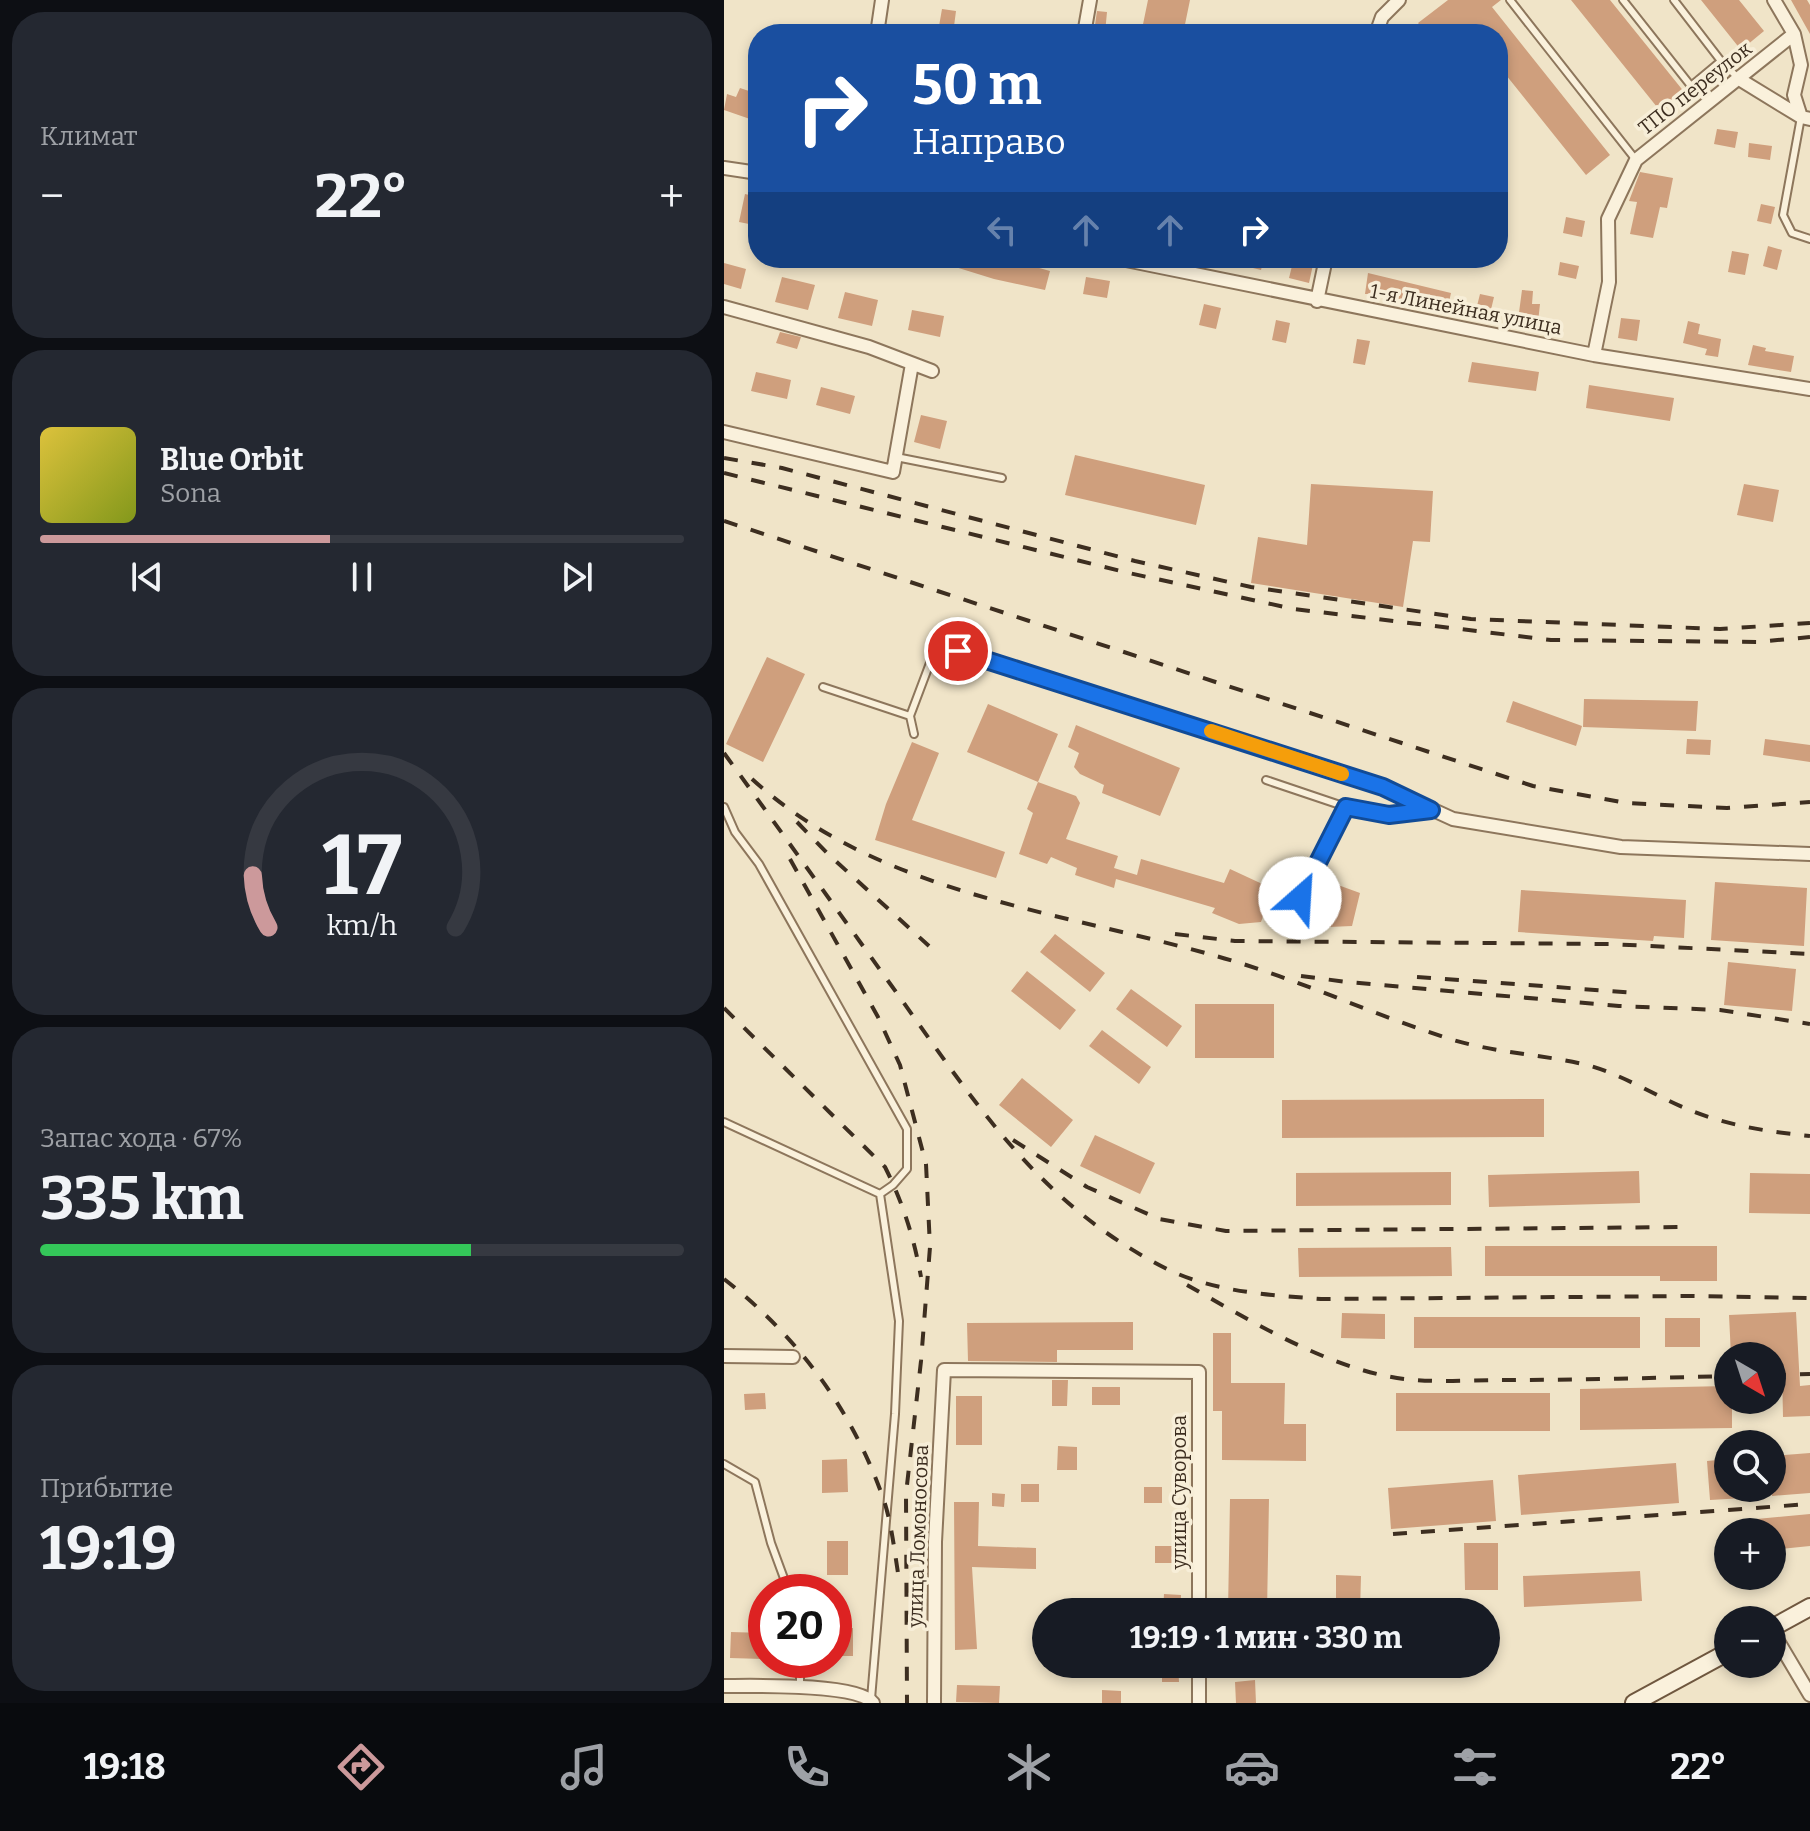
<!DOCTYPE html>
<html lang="ru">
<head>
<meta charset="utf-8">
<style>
	:root { --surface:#171b24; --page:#242831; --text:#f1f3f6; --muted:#9ea1a6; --line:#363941; --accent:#cc999b }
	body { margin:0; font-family:Bitter,serif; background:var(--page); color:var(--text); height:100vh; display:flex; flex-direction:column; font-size:30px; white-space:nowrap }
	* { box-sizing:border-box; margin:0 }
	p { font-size:26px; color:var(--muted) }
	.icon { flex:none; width:44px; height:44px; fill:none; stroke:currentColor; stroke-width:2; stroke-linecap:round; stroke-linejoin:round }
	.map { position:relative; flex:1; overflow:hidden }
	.drawer { display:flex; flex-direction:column; gap:12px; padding:12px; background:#0d0f14; width:724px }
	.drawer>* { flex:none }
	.top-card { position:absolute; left:24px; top:24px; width:760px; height:244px; border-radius:32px; box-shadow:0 4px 12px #0003; background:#1a4fa0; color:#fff; overflow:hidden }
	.needle { width:52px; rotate:141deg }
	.buttons { position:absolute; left:990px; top:1342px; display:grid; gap:16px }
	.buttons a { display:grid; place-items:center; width:72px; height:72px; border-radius:50%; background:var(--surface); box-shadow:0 4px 12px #0003; font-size:40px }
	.speed { position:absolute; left:24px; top:1574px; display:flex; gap:16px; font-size:40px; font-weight:700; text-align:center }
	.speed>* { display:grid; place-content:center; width:104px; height:104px; border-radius:50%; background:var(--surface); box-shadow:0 4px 12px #0003; line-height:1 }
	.speed .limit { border:12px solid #d22; background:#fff; color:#111 }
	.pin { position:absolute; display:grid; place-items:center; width:68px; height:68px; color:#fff; margin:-34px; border:4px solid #fff; border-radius:50%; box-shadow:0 2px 8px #0007 }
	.me { position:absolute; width:88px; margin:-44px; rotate:26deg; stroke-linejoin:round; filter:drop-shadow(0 0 6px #0008) }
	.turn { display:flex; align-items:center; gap:28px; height:168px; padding:0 32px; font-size:36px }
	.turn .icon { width:104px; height:104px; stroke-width:2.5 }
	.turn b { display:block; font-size:56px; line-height:68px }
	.lanes { display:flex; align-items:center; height:76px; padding:0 32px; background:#0003; justify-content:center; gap:40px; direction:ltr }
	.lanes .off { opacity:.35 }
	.big { font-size:60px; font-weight:700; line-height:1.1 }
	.drawer .widget { flex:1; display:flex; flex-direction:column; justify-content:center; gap:12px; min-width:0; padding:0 28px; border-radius:32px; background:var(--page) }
	.drawer .dial { align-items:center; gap:0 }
	.dial svg { height:208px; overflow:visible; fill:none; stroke:var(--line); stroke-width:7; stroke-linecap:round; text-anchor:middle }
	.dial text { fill:var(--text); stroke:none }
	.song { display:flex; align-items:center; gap:24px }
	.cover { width:96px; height:96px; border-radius:12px; background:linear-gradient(135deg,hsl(50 70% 55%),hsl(70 70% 35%)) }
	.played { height:8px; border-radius:4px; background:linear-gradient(90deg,var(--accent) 45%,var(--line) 45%) }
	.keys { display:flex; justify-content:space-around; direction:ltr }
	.heat { display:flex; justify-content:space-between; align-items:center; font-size:44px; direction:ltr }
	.charge { height:12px; border-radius:6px; background:linear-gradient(90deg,#34c759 67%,var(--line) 0) }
	.trip { position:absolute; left:308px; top:1598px; width:468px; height:80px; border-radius:40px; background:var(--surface); box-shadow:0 4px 12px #0003; font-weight:700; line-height:80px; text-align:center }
	.menu { display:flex; height:128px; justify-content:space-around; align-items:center; background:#090b0e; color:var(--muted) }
	.menu .icon { width:56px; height:56px }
	.menu .active { color:var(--accent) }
	.menu b { font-size:36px; color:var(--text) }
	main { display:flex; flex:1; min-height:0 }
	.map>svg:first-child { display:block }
</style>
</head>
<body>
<main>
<section class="drawer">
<div class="widget"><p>Климат</p>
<div class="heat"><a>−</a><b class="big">22°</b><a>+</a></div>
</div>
<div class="widget">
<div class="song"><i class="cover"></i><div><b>Blue Orbit</b><p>Sona</p></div></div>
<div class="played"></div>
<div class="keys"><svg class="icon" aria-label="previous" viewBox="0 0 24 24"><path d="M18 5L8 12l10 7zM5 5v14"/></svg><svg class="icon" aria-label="pause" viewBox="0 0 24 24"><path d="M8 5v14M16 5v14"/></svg><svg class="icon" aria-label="next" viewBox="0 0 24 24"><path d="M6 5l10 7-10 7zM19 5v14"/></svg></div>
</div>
<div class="widget dial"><svg viewBox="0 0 100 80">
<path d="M14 69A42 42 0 1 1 86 69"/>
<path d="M14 69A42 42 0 0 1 8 49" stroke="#cc999b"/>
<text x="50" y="56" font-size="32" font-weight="700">17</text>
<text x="50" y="72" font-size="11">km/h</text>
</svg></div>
<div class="widget"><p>Запас хода · 67%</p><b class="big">335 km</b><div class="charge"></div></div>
<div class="widget"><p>Прибытие</p><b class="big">19:19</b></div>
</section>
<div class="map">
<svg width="1086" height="1703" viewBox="0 0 1086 1703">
	<rect width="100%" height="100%" fill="#f0e4c8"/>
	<path fill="#cf9f7d" d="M424,0H466L459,34H417Z
		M724,0H777L768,7L886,155L862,175L774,65V34H703L694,23Z
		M847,0H886L961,93L937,112Z
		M977,0H1015L1040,31L1017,50Z
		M1067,0H1083L1086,5V34Z
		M218,9L232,11L229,34L214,32Z
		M373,11L383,12L381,33L370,32Z
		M16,88L34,94L26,119L0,110L3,94L12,97Z
		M993,129L1014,132L1011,148L990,144Z
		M1025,143L1048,146L1046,160L1024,157Z
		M916,172L949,178L943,208L936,207L929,238L906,234L913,202L905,201Z
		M21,194L34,197L30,225L15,222Z
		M1037,204L1051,207L1047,224L1033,221Z
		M842,217L861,221L858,237L839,233Z
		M1044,246L1058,250L1053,270L1039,266Z
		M1008,251L1025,254L1021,275L1004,272Z
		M212,258H280L326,271L321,290L270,279L212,261Z
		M505,258H540L537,270L505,262Z
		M570,258L590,260L585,283L565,278Z
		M836,262L855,266L852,279L834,275Z
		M0,263L22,269L17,289L0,284Z
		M644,273L727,293L723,311L655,294H641Z
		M58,277L91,285L84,310L51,302Z
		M362,277L386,281L383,298L359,294Z
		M798,290L809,291L808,304H816L814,322L794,320Z
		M121,292L154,300L148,326L114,318Z
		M756,294L770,297L765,318L751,314Z
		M480,304L497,308L492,329L475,325Z
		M188,310L220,316L216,337L184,330Z
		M897,318L916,320L913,341L894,338Z
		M552,320L566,323L562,343L548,340Z
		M964,321L976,324L974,334L997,339L994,357L981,355L983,349L959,343Z
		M56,332L77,337L73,349L52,343Z
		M633,339L646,341L641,365L629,363Z
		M1029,345L1042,348L1041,351L1070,356L1067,372L1024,365Z
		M748,362L815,372L812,391L744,382Z
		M32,372L67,380L63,399L27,391Z
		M865,385L950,398L946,421L862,408Z
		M97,387L131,396L126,414L92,405Z
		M197,415L223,421L216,449L190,442Z
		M351,455L481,485L472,525L341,495Z
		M587,484L709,491L706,542L689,541L679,607L527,583L534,537L583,545Z
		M1020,484L1055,490L1049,522L1013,515Z
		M43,657L81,674L39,762L2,744Z
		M860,699L974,701L972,731L859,727Z
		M789,701L858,726L852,746L782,722Z
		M264,704L334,734L314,782L243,752Z
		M352,725L456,768L436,816L378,793L380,785L356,774L350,767L355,753L344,747Z
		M963,739L987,740L986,755L962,754Z
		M1041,739L1086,745V762L1039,755Z
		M188,742L215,753L188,820L281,852L272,878L151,840L162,804Z
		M314,782L352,796L356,803L342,839L394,856L390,868L413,875L417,859L500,883L506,869L549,889L537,922L515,924L488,913L491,908L392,879L390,888L351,875L353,868L327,857L323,864L295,854L309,813L303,809Z
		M603,881L636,893L628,926L558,929L557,912H593Z
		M991,882L1083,888L1080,946L987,940Z
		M797,890L962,900L960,938L930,936L929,941L794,932Z
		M331,934L381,973L366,992L316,952Z
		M1004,962L1072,969L1068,1011L1000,1005Z
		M303,971L352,1010L336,1030L287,991Z
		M407,989L458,1026L443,1047L392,1009Z
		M471,1004H550V1058H471Z
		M378,1030L427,1067L415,1084L365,1046Z
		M298,1078L349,1120L327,1147L275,1105Z
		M820,1099V1137L558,1138V1100Z
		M371,1135L431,1163L416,1194L356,1166Z
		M915,1171L916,1203L765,1207L764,1175Z
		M727,1172V1205L572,1206V1173Z
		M1026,1173L1086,1174V1214L1025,1213Z
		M761,1246H993V1281H936V1276H761Z
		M727,1247L728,1276L575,1277L574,1248Z
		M1072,1312L1076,1386L1086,1385V1416L1059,1417L1058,1369L1048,1370V1356H1007L1005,1315Z
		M618,1313L661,1314V1339L617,1338Z
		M690,1317H916V1348H690Z
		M941,1318H976V1347H941Z
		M409,1322V1350H333V1362L244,1361L243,1323Z
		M489,1333H507V1383H561L560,1424H582V1461L498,1460V1411H489Z
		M328,1380H344L343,1406H328Z
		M1004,1386V1400H1008V1428L856,1430V1389Z
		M368,1387H396V1405H368Z
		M41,1393L42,1409L21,1410L20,1394Z
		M672,1393H826V1431H672Z
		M232,1396H258V1445H232Z
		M334,1446L353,1447V1470H333Z
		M1086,1453V1493L1048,1496V1456Z
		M123,1459L124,1492L98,1493V1460Z
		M1004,1459V1488H1037V1497L986,1500L983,1461Z
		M952,1463L955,1503L797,1515L794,1475Z
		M769,1480L772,1521L667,1529L664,1488Z
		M297,1484H315V1502H297Z
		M420,1487H438V1503H420Z
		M268,1493L281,1494L280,1507L268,1506Z
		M506,1499H545L543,1612H504Z
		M230,1502H255L254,1546L312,1548V1569L248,1567L253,1649L231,1650Z
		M1086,1514V1546L1048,1550V1532H1013L1012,1521Z
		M103,1541H124V1575H103Z
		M740,1543H774V1590H741Z
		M431,1546H457L456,1563H431Z
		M916,1571L918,1601L800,1607L799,1576Z
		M612,1575L637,1576L636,1612H612Z
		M440,1594L457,1595L456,1612H439Z
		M110,1628H129V1656H110Z
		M7,1632L40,1633L39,1659L6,1658Z
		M454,1664L455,1682H438V1665Z
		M531,1680L532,1703H512L511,1682Z
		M233,1685L276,1686L275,1703L232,1702Z
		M378,1690L397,1691V1703H378Z"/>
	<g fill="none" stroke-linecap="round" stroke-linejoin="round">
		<g stroke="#8d765c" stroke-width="10">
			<path id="service" d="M786,0L912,160
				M899,0L967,86L997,61
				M950,0L997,61L1015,79
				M1077,117L1059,215L1068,233L1086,239
				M172,457L278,478
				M99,687L186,716
				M190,734L186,716L209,655L234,651
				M542,780L622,807L665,815L704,810
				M0,807L11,832L35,864L183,1129V1169L169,1185L156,1194
				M576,898L622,807
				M0,1122L156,1194L175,1321L171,1414L147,1699
				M0,1464L31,1482L47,1543L65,1592
				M76,1660V1686"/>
		</g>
		<g stroke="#8d765c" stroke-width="16">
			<path id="minor" d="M153,34L158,0
				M360,34L366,0
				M652,34L658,17L675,0
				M1070,34L1077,65L1070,95L1077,117
				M1015,79L1077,117L1086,119
				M0,168L34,173
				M392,258L870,355L1086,389
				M593,301L602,258
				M0,307L145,347L208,371
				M870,355L885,282L884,219L912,160L1070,34L1050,0
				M0,432L169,472L188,364
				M234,651L659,787L729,819L897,847L1086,854
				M0,1356L69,1357
				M1048,1631L1086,1695
				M475,1664V1703
				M0,1686C28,1686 133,1683 149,1703
				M210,1703L211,1542L220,1370L475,1372V1612"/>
		</g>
		<g stroke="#6f573f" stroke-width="20">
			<path id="secondary" d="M1048,1628L1086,1607
				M910,1703L1004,1652"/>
		</g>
		<use href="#service" stroke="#faf1dc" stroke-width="6"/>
		<use href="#minor" stroke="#faf1dc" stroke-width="12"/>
		<use href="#secondary" stroke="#faf1dc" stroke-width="16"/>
		<path stroke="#3d2e20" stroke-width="4" stroke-dasharray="14 14" stroke-linecap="butt" d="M0,458L58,468L411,561L527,587L747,619L996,629L1086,623
			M0,473L405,573L570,609L827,640L1033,642L1086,637
			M0,521L809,786L902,803L1003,808L1086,802
			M0,753C56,830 111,907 167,985C249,1099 312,1203 443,1269C490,1292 545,1295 597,1299L968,1296L1086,1298
			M28,779C154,894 334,911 492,956C572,978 647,1014 726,1039C771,1053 817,1054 863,1065C900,1075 933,1097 968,1111C1006,1126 1046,1132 1086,1136
			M73,822L104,854L205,946
			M66,859L154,1017L176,1065L202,1164L206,1247L197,1361L182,1494L183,1703
			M451,934L511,941L886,944L1086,954
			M577,976L623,982L895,1006L996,1010L1086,1024
			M693,977L914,993
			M0,1008L161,1167C179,1203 190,1238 197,1277
			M289,1140L363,1187L435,1219L502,1231L957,1227
			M0,1279C72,1335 127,1408 158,1495C167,1519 170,1548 174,1573
			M463,1285C523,1319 594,1362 662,1376C700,1384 740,1380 778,1380C853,1380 929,1378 1004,1376
			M1048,1375L1086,1374
			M669,1534L1086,1504"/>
	</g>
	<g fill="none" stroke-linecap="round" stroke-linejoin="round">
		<g stroke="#114b97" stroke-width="20">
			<path id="route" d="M234,651L659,787L707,810L665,815L622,807L576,898"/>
		</g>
		<use href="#route" stroke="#1a73e8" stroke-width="14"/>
		<path stroke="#f59e0b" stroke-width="14" d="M487,731L618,774"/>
	</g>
	<g text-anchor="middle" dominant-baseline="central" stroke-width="7" stroke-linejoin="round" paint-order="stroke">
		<g font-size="20" fill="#3d2e20" stroke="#f7eed8">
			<text transform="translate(971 88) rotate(-38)">ТПО переулок</text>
			<text transform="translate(742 309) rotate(11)">1-я Линейная улица</text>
			<text transform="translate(455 1492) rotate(-90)">улица Суворова</text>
			<text transform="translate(194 1536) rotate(-88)">улица Ломоносова</text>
		</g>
	</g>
</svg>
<div class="buttons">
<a><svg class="needle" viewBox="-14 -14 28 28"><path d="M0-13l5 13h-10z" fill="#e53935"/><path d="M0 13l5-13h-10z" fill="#9ea1a6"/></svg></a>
<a><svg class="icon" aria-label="search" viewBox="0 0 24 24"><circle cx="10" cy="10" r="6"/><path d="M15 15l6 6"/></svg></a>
<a>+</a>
<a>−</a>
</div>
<div class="speed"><div class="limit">20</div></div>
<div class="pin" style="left:234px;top:651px;background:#d93025"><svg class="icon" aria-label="arrive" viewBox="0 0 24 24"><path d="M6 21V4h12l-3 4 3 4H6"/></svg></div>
<svg class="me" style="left:576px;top:898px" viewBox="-20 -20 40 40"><circle r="19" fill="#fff"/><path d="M0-13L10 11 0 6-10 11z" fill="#1a73e8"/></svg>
<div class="trip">19:19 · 1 мин · 330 m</div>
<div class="top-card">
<div class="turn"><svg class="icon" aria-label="right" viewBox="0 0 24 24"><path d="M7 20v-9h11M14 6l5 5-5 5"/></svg><div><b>50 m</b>Направо</div></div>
<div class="lanes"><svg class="icon off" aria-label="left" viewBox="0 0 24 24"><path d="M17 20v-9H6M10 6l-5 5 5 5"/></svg><svg class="icon off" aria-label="ahead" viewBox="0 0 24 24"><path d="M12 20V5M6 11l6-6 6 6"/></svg><svg class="icon off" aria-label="ahead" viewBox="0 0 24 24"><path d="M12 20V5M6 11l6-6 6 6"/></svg><svg class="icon" aria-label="right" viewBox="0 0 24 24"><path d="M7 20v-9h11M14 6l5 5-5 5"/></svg></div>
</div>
</div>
</main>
<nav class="menu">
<b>19:18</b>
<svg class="icon active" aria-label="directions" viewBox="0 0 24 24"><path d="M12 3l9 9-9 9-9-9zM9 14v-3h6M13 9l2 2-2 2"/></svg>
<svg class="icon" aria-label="music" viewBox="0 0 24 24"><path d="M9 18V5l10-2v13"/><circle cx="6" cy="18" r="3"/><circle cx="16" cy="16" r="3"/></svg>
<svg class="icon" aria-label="phone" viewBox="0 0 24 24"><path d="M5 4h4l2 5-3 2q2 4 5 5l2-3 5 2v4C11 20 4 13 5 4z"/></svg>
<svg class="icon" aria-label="climate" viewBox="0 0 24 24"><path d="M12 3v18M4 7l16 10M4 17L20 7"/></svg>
<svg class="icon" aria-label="car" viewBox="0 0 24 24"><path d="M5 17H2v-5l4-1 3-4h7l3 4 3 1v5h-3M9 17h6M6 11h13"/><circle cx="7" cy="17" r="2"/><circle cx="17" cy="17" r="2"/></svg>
<svg class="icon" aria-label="filters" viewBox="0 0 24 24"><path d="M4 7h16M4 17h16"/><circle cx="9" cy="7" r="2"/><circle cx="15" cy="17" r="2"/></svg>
<b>22°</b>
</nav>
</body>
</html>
